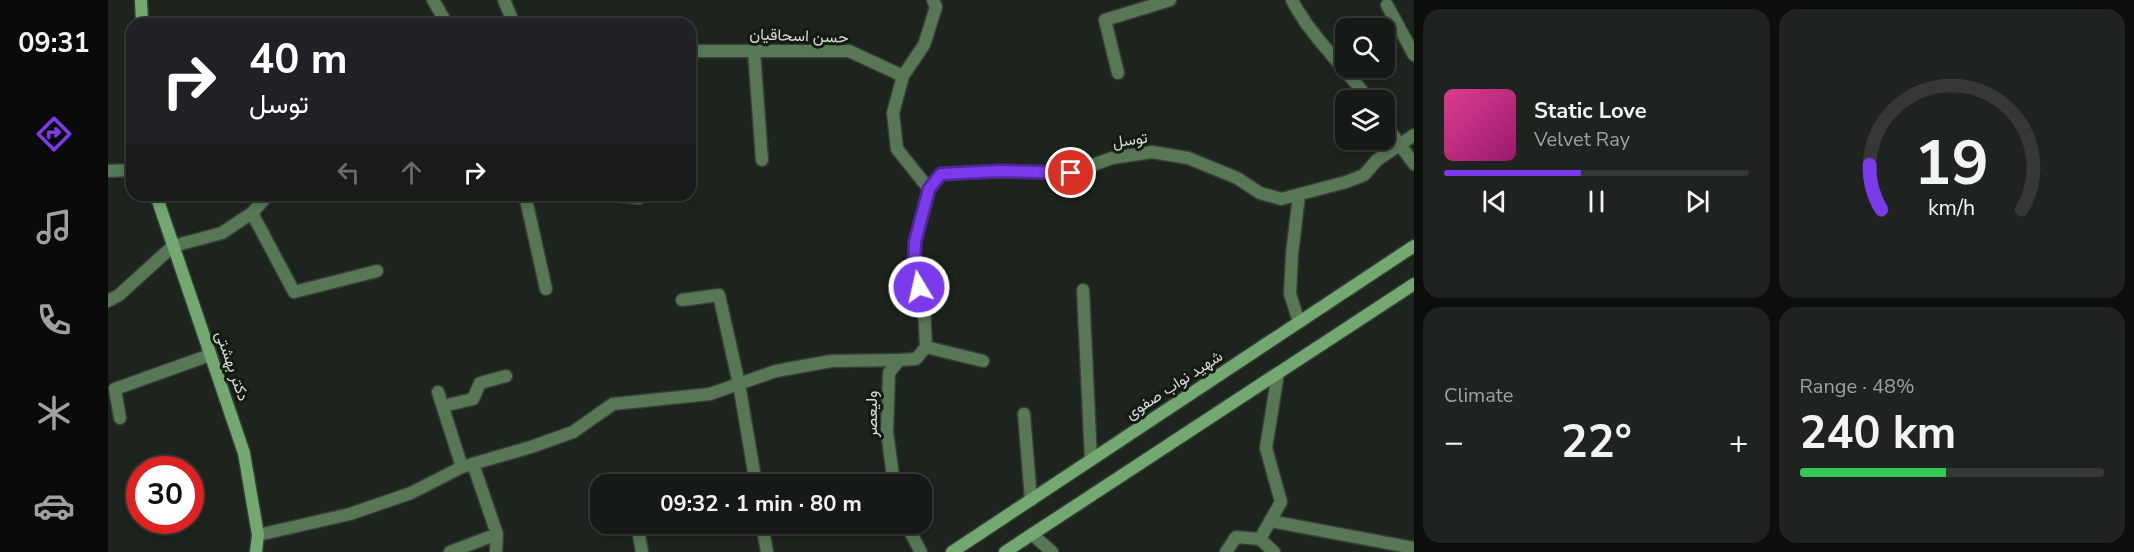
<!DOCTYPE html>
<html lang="en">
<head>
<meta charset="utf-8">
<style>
	:root { --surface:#161a16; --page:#1f231f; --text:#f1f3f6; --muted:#9ea1a1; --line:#353835; --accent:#7c3aed }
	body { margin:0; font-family:"Nunito Sans",Vazirmatn,sans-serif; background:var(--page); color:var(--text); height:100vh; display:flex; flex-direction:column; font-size:22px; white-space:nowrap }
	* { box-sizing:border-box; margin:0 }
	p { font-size:20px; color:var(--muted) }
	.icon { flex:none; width:33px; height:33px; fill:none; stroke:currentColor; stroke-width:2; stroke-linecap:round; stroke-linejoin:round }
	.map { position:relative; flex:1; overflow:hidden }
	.drawer { display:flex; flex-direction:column; gap:9px; padding:9px; background:#0c0e0c; width:720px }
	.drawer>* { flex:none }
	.banner { position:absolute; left:18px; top:18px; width:570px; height:183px; border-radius:18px; box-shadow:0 3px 9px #0003,0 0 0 2px var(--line); background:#202124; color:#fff; overflow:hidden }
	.buttons { position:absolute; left:1227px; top:18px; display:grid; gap:12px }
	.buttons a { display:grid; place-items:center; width:60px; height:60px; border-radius:12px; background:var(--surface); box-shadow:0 3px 9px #0003,0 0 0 2px var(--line); font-size:30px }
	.speed { position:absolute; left:18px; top:456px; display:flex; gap:12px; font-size:30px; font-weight:700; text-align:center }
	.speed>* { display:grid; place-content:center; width:78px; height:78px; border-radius:50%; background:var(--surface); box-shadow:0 3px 9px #0003,0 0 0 2px var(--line); line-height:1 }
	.speed .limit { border:9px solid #d22; background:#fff; color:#111 }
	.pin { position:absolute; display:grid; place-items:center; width:51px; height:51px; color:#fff; margin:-26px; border:3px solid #fff; border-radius:50%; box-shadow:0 2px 6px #0007 }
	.me { position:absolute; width:66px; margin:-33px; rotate:351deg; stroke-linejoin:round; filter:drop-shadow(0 0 4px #0008) }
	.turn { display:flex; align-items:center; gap:21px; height:126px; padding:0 24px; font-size:27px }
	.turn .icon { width:78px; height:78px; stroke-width:2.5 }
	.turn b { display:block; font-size:42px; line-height:51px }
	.lanes { display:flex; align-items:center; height:57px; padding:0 24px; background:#0003; justify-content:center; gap:30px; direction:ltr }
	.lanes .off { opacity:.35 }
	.big { font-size:45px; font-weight:700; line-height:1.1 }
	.drawer .card { flex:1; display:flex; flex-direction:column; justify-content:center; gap:9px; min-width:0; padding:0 21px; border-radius:18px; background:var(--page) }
	.drawer .dial { align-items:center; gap:0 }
	.dial svg { height:156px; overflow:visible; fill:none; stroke:var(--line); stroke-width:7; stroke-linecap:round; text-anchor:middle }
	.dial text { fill:var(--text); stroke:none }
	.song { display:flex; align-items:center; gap:18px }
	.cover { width:72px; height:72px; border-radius:9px; background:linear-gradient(135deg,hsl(330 70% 55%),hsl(320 70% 35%)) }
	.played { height:6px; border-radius:3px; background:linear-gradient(90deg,var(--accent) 45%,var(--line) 45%) }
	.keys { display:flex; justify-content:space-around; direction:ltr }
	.heat { display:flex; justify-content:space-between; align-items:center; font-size:33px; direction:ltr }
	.charge { height:9px; border-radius:4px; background:linear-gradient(90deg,#34c759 48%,var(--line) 0) }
	.drawer .tiles { flex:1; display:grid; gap:9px; grid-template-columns:repeat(2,1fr) }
	.trip { position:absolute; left:482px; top:474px; width:342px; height:60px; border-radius:18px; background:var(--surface); box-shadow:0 3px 9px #0003,0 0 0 2px var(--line); font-weight:700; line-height:60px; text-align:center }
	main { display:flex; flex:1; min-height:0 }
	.dock { display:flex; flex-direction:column; width:108px; justify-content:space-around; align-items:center; background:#090a09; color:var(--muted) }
	.dock .icon { width:42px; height:42px }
	.dock .active { color:var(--accent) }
	.dock b { font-size:27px; color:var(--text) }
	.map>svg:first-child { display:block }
</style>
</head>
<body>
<main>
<nav class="dock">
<b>09:31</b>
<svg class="icon active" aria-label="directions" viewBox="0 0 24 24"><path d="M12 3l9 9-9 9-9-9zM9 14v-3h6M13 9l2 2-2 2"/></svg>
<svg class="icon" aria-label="music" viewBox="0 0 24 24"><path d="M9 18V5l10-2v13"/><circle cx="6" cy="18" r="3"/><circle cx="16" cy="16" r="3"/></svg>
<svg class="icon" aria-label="phone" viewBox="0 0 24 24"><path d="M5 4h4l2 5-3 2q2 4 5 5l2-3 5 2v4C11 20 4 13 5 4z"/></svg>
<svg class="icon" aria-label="climate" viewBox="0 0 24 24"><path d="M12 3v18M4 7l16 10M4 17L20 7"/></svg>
<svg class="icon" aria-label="car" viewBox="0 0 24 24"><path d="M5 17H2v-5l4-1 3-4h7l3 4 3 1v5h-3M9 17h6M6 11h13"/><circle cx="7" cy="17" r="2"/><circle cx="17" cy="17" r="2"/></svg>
</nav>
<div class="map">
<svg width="1306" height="552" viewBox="0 0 1306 552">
	<rect width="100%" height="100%" fill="#1d231d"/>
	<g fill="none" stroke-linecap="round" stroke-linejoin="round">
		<g stroke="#373d37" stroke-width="15">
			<path id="lane" d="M325,0L339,24
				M396,0L406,24
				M1279,5L1306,55
				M646,51L654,160
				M417,195L438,289
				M506,195L531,198
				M1191,195L1184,254L1182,294L1191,322
				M144,213L186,292L269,271
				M975,290L983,460
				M574,300L611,295L631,384L648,484
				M0,301L11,295L65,246
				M818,347L875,361
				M330,392L354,467
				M335,406L365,399L372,383L398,376
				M916,414L923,500
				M12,418L7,389L102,355
				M365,464L389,534L388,552
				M1162,521L1306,548
				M529,524L534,552
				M654,524L659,552
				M150,535L242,514L303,493L354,467L423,447L465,432L505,404L602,394L668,371L723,361L791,360
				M1152,539L1166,552
				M342,552L389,534"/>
		</g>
		<g stroke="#373d37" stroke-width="15">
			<path id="street" d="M1184,0C1203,37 1236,66 1261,100
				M582,51H741L795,76
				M1010,73L997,20L1062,0
				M1276,123L1306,164
				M0,171L24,170
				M821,189L789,149L785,113L795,76L816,45L828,7L825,0
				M65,246L114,233L144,213L160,195
				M786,484L779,431L781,373L791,360L808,359L818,347L816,306L806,267L807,242L821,189L833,174L892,171L963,173L1004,158L1044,152L1080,158L1129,178L1152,193L1173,199L1238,182L1256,175L1269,160L1306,135
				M798,524L813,552
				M924,534L944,552
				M1118,552L1128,537L1152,539L1173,502L1158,448L1170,373"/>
		</g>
		<g stroke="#373d37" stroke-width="15">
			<path id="secondary" d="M33,0L34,24
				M48,195L136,453L150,535L148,552
				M844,552L1306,246
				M897,552L1306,284"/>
		</g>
		<use href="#lane" stroke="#577755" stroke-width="12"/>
		<use href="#street" stroke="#577755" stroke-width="12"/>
		<use href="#secondary" stroke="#74a871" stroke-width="12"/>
	</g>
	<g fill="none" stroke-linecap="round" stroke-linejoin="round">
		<g stroke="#51269a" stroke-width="15">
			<path id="route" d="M811,287L806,267L807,242L821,189L833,174L892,171L963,173"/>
		</g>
		<use href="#route" stroke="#7c3aed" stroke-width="10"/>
	</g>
	<g text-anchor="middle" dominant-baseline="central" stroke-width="6" stroke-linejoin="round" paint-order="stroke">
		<g font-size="16" fill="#d7dbd6" stroke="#141a14">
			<text transform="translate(691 36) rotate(2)">حسن اسحاقیان</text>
			<text transform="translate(1022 140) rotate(-8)">توسل</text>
			<text transform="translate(124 366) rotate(71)">دکتر بهشتی</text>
			<text transform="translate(1066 385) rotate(-33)">شهید نواب صفوی</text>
			<text transform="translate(764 414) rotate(-90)">ولیعصر</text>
		</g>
	</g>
</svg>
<div class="buttons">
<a><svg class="icon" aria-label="search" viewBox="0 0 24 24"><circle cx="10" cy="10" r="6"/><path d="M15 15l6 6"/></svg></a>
<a><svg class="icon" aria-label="layers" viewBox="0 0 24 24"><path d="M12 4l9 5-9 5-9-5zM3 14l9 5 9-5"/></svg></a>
</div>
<div class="speed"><div class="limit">30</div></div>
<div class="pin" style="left:963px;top:173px;background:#d93025"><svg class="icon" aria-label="arrive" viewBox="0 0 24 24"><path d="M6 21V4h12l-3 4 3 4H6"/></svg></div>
<svg class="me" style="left:811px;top:287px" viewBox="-20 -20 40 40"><circle r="17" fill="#7c3aed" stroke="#fff" stroke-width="3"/><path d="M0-11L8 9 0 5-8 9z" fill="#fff"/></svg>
<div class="trip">09:32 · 1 min · 80 m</div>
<div class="banner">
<div class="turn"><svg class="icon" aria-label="right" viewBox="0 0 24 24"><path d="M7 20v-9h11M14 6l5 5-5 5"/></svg><div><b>40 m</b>توسل</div></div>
<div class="lanes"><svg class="icon off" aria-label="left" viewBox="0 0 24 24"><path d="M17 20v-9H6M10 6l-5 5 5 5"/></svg><svg class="icon off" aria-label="ahead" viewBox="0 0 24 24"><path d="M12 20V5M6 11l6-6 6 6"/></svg><svg class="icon" aria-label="right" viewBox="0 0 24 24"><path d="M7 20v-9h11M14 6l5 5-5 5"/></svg></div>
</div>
</div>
<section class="drawer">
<div class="tiles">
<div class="card">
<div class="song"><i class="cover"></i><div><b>Static Love</b><p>Velvet Ray</p></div></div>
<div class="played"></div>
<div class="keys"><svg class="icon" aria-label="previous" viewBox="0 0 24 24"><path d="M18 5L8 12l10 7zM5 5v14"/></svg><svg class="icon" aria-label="pause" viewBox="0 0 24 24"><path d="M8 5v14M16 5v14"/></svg><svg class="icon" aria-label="next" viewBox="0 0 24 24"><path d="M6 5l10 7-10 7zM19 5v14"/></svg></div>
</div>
<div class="card dial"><svg viewBox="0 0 100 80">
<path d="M14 69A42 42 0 1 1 86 69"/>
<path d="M14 69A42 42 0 0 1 8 46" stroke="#7c3aed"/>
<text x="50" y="56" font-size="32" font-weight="700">19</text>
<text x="50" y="72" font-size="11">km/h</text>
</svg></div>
<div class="card"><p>Climate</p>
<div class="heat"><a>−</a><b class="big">22°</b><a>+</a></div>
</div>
<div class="card"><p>Range · 48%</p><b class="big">240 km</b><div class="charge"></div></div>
</div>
</section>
</main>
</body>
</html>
